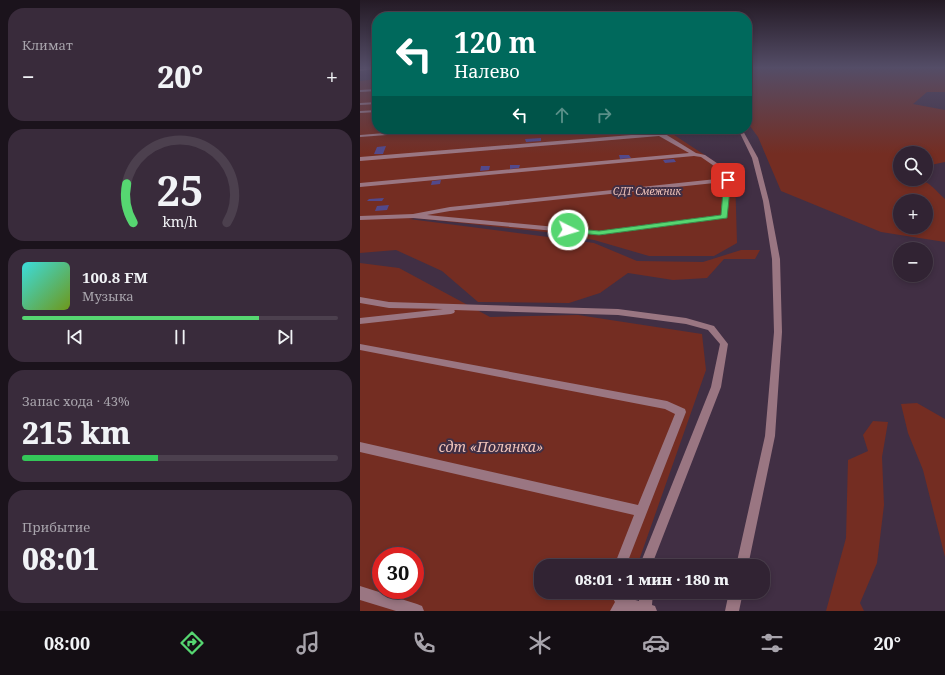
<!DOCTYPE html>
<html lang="ru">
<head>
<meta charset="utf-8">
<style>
	:root { --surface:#312333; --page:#392b3b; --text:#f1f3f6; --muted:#a8a4ac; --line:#4c404e; --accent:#56d671 }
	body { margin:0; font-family:"Noto Serif",serif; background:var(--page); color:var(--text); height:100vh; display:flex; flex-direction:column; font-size:15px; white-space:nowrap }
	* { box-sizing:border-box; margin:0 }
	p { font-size:13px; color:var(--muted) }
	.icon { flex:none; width:22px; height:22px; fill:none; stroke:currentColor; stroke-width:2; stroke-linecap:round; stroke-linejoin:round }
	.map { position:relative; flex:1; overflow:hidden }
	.panel { display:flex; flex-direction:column; gap:8px; padding:8px; background:#1b131c; width:360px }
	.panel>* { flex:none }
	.banner { position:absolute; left:12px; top:12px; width:380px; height:122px; border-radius:16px; box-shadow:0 2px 6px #0003,0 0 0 1px var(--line); background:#00695c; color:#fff; overflow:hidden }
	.buttons { position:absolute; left:533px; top:146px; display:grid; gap:8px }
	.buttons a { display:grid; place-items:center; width:40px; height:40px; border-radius:50%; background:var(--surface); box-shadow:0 2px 6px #0003,0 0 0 1px var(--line); font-size:20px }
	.speed { position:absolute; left:12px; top:547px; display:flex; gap:8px; font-size:20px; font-weight:700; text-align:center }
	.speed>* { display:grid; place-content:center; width:52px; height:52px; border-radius:50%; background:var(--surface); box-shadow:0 2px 6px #0003,0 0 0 1px var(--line); line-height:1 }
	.speed .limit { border:6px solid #d22; background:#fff; color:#111 }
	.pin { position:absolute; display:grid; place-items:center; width:34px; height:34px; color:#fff; margin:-17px; border-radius:8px; box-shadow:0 2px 6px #0006 }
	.me { position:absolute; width:44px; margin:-22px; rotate:95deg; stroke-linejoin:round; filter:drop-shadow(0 0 3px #0008) }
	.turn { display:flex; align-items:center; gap:14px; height:84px; padding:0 16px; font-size:18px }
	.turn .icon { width:52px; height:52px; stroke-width:2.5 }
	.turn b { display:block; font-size:28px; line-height:34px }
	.lanes { display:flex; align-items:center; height:38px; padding:0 16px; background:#0003; justify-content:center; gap:20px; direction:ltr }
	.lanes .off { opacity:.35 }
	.big { font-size:30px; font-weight:800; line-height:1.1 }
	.panel .card { flex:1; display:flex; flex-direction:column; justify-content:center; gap:6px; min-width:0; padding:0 14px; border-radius:16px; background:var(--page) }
	.panel .dial { align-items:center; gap:0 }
	.dial svg { height:104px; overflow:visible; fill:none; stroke:var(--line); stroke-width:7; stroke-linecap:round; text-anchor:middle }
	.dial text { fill:var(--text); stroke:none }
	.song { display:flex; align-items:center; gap:12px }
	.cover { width:48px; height:48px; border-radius:6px; background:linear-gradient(135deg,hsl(180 70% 55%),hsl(80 70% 35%)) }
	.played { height:4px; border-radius:2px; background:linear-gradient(90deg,var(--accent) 75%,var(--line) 75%) }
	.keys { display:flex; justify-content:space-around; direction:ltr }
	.heat { display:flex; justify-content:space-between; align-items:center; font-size:22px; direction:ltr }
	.charge { height:6px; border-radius:3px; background:linear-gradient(90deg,#34c759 43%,var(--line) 0) }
	.trip { position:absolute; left:174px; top:559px; width:236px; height:40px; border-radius:16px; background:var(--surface); box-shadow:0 2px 6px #0003,0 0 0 1px var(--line); font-weight:800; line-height:40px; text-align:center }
	.tab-bar { display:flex; height:64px; justify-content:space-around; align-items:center; background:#140e14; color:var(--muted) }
	.tab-bar .icon { width:28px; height:28px }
	.tab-bar .current { color:var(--accent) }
	.tab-bar b { font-size:18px; color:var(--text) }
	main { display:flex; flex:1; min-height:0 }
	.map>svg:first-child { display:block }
</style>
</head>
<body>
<main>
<section class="panel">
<div class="card"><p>Климат</p>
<div class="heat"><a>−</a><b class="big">20°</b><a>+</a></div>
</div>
<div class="card dial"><svg viewBox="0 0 100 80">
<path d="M14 69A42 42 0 1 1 86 69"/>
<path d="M14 69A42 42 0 0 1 9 39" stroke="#56d671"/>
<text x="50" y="56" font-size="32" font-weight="700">25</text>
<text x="50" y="72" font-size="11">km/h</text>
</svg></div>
<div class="card">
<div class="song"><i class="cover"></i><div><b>100.8 FM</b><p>Музыка</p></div></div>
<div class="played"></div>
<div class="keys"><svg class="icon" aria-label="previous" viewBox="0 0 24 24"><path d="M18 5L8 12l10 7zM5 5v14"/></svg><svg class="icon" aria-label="pause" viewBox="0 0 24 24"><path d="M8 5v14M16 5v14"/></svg><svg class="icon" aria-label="next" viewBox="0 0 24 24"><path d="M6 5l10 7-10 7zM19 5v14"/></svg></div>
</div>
<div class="card"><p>Запас хода · 43%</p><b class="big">215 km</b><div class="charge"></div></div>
<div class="card"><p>Прибытие</p><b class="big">08:01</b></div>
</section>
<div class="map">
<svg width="585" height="611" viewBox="0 0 585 611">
	<rect width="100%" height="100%" fill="#412f44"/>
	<path fill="#742d22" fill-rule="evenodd" d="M387,68H585V92H567L553,104L585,110V162L566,166V153H540V179C568,179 565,180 585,199V242L521,232L421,191L398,137L387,122ZM540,201H566V227H540Z
		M17,79V129H305L375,175L377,243L354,256H289L234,240L186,232L55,218L49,219L234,243L277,261L343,262L381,250H400L395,259H364L347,278L313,280L268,273L240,293L209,303L118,302L82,271L36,250L0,253V81Z
		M0,263L39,268L130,317L218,315L342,334L346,370L277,566H181V592H268L261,611H0ZM21,556H55V590H21Z
		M557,403L585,419V557L563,470L548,433L541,404Z
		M513,421L528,422L522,457L524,505L517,563L500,603L504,611H466L486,538L488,460L508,451L503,435Z"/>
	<path fill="#52498b" d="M181,138V141L166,142L165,139Z
		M26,146L23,154H14L17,147Z
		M259,155H269L271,158L260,159Z
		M314,159L316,162L305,163L303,160Z
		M150,165H160L159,168L150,169Z
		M121,166H130L129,170L120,171Z
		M81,180L80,184L71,185L72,181Z
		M24,198L22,201H7L9,199Z
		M29,205L27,210L15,211L17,206Z"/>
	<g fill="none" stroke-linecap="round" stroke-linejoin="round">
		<path fill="#9a7682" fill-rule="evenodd" d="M15,68L14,69L0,71V69Z
			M17,89V91L0,92V90Z
			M17,102V104L0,105V103Z
			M17,110V112L0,113V111Z
			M75,129H96L94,130L0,137V135Z
			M292,129H297L336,153L345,155L376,176V178L370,181L366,218L239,235L53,218L0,220V216L53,214L90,207L366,178L370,177L341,157L334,156L0,187V183L329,153L299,136L0,161V157L296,133ZM364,182L361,215L239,231L67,215L90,211Z
			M0,297L29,302L258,309L326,318L354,326L368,344L361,387L293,562V566H281V562L351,387L360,344L348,330L326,324L258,315L94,310L95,311L94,313L91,314L0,324V318L83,309L29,308L0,303Z
			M0,344L307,401L325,409L326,412L266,566H254L274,515L0,452V442L278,505L315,414L305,409L0,350Z
			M0,586L57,604L62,606L64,611H36L0,600Z
			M249,592H264L268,598L279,601V592H293L292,605L295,606L297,611H250L255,602Z"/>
		<path fill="#9a7682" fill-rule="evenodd" d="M378,129H382L398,158L409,201L420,259L422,332L415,436L388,566H376L405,436L414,332L412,259L403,201L392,158Z
			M369,592H383L379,611H365Z"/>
	</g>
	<linearGradient id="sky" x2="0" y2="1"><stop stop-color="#241a25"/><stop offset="0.44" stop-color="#544d67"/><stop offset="1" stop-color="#544d67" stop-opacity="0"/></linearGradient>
	<rect width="585" height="154" fill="url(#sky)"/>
	<path fill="#56d671" stroke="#388b49" d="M368,178L371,180L367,218L239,235L208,232L204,230L208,228L239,231L361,215L364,180Z"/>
	<g text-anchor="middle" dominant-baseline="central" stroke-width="4" stroke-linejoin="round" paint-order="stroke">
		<g font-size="10" font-style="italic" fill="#f1c4ba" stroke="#412f44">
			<text x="287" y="191">СДТ Смежник</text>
		</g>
		<g font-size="14" font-style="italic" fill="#f1c4ba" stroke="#412f44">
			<text x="131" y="446">сдт «Полянка»</text>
		</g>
	</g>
</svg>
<div class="buttons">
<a><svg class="icon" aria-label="search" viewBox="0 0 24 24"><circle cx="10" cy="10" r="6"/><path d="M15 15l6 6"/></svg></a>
<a>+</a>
<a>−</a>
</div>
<div class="speed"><div class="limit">30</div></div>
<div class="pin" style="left:368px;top:180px;background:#d93025"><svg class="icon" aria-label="arrive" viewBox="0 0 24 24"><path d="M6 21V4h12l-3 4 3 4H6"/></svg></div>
<svg class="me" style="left:208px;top:230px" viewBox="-20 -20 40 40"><circle r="17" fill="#56d671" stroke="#fff" stroke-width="3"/><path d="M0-11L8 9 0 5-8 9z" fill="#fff"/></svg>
<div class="trip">08:01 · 1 мин · 180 m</div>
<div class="banner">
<div class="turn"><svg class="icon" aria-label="left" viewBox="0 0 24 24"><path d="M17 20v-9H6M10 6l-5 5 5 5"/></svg><div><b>120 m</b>Налево</div></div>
<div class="lanes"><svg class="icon" aria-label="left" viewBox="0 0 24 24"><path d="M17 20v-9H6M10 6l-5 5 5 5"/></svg><svg class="icon off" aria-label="ahead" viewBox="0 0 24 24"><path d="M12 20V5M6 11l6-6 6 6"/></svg><svg class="icon off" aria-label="right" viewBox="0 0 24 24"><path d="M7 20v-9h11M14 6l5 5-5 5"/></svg></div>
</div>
</div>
</main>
<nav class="tab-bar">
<b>08:00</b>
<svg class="icon current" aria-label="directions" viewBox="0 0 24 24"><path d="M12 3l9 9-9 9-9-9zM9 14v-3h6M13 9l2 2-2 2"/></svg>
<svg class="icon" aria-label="music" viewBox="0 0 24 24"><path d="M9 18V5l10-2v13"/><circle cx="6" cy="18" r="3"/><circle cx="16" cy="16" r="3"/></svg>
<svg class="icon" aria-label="phone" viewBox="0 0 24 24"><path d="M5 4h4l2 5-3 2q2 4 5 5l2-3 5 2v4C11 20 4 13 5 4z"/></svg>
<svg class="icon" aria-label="climate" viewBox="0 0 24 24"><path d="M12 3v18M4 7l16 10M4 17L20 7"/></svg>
<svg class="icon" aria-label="car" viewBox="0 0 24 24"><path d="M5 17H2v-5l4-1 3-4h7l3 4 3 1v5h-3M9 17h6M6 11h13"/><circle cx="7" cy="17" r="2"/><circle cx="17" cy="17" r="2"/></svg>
<svg class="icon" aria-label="filters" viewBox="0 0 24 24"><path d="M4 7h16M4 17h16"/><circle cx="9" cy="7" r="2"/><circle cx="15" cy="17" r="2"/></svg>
<b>20°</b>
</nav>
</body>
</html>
